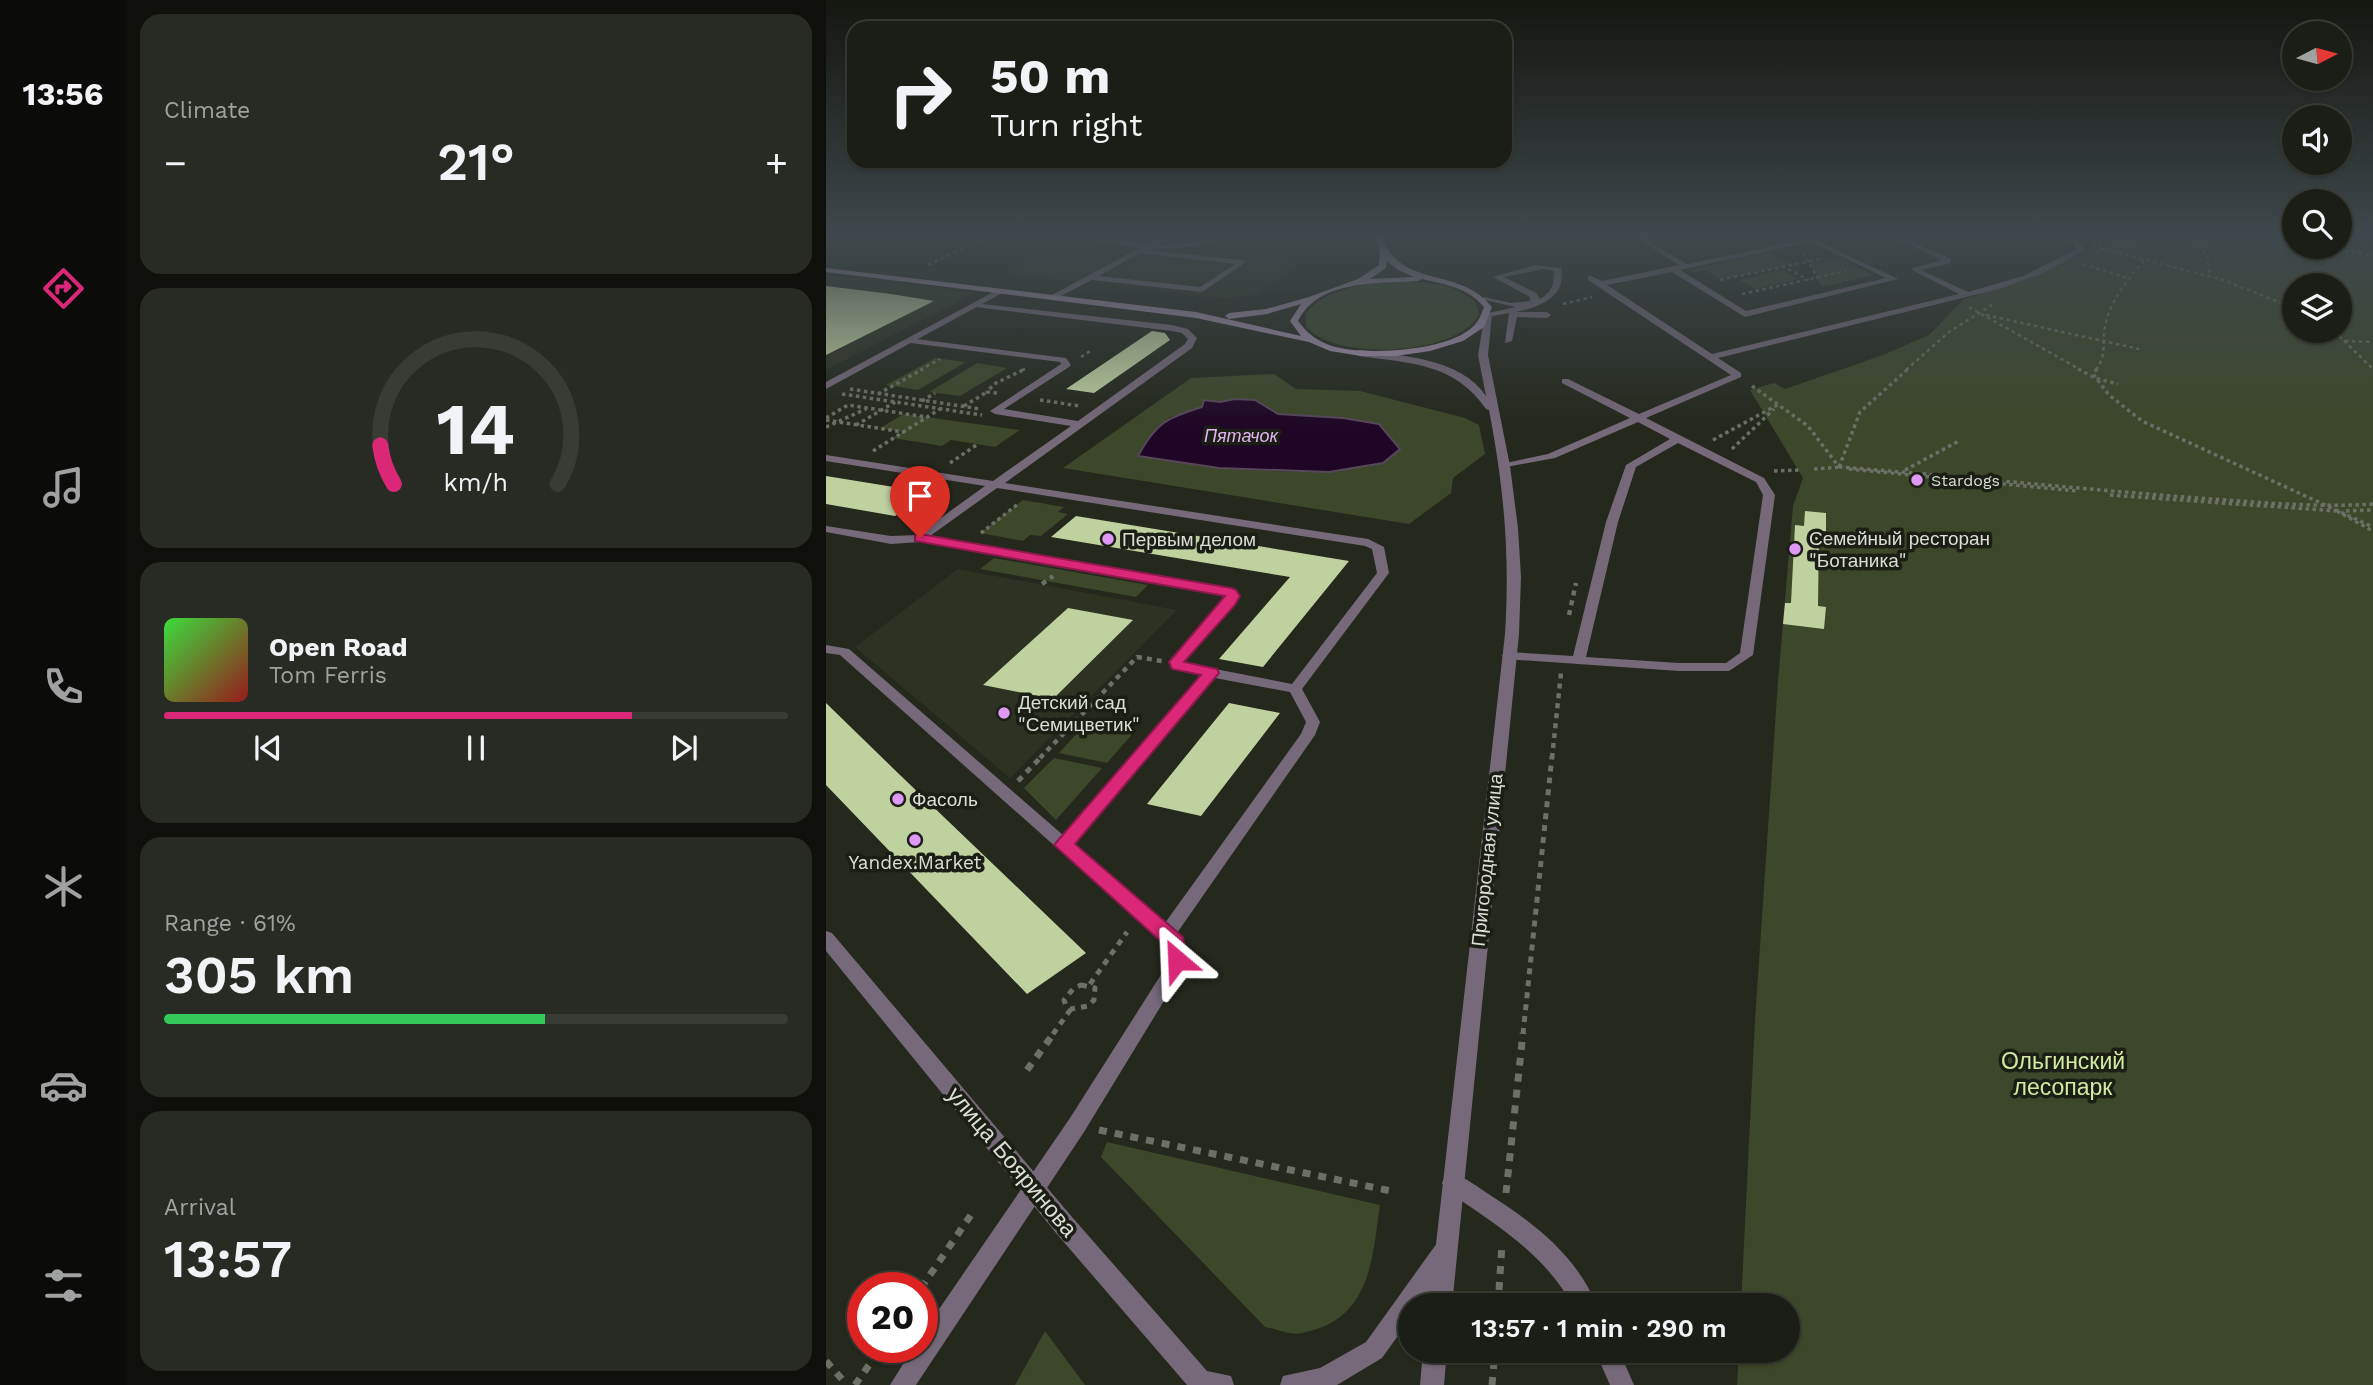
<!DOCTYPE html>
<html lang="en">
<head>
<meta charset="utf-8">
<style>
	:root { --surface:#1b1e16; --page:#282b23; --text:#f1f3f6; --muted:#a0a2a1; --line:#393c35; --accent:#db2777 }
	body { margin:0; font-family:"Work Sans",sans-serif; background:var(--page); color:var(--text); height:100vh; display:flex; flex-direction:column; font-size:26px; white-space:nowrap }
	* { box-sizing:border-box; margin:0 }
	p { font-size:23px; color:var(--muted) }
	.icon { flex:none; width:38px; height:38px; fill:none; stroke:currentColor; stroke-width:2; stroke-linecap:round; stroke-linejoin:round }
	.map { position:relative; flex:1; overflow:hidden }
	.details { display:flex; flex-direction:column; gap:14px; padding:14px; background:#0f100c; width:700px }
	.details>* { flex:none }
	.hud { position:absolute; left:21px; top:21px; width:665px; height:147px; border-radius:21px; box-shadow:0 2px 5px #0004,0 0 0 2px var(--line); background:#1b1e16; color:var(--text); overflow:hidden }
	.needle { width:46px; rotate:84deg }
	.tools { position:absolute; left:1456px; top:21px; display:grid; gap:14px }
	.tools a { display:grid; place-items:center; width:70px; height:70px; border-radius:50%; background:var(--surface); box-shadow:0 2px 5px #0004,0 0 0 2px var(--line); font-size:35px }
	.speed { position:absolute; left:21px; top:1272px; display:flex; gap:14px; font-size:35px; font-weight:700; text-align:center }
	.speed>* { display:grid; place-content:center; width:91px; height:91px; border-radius:50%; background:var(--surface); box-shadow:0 2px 5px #0004,0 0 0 2px var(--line); line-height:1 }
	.speed .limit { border:10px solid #d22; background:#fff; color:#111 }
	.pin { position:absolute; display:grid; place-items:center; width:60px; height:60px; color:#fff; margin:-72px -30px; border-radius:50% 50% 50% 0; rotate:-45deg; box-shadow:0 0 7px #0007 }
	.pin .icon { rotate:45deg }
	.me { position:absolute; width:77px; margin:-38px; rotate:334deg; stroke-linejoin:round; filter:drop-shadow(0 0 5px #0008) }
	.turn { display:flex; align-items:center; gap:24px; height:147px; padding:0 28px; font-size:32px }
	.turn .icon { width:91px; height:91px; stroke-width:2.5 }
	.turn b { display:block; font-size:49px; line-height:60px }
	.big { font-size:52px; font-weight:600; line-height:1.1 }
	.details .widget { flex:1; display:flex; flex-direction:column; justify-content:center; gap:10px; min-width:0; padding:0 24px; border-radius:21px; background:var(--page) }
	.details .dial { align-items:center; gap:0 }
	.dial svg { height:182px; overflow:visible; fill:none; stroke:var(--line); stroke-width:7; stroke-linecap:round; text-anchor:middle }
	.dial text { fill:var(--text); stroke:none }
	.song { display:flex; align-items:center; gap:21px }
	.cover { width:84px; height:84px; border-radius:10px; background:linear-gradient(135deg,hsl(120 70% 55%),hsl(0 70% 35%)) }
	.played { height:7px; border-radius:4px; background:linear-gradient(90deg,var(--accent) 75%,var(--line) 75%) }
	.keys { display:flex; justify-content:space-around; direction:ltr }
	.heat { display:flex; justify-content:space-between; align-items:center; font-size:38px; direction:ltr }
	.charge { height:10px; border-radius:5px; background:linear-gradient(90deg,#34c759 61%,var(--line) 0) }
	.trip { position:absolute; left:572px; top:1293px; width:402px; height:70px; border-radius:35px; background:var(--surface); box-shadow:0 2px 5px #0004,0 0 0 2px var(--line); font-weight:600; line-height:70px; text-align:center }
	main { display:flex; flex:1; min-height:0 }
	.tab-bar { display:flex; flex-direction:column; width:126px; justify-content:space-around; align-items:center; background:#0b0c09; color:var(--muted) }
	.tab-bar .icon { width:49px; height:49px }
	.tab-bar .current { color:var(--accent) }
	.tab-bar b { font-size:32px; color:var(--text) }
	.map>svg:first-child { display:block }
</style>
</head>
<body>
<main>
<nav class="tab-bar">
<b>13:56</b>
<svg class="icon current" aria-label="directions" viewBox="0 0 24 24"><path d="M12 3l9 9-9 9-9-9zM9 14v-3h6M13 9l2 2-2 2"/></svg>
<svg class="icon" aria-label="music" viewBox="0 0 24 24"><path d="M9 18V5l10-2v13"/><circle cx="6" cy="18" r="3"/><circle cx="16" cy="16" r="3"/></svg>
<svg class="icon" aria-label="phone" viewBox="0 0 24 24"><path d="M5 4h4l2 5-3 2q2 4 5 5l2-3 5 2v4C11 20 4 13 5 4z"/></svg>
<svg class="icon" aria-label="climate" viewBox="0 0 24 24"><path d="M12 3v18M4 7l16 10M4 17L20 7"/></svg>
<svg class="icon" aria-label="car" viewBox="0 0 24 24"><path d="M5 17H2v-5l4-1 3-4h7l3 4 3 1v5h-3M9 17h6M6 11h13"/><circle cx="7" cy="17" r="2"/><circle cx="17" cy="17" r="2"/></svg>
<svg class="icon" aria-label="filters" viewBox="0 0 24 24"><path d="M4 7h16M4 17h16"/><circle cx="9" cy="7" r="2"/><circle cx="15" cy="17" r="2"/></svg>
</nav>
<section class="details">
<div class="widget"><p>Climate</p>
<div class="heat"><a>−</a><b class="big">21°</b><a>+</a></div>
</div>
<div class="widget dial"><svg viewBox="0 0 100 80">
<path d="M14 69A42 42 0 1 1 86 69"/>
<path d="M14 69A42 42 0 0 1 8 52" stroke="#db2777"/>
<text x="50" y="56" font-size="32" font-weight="700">14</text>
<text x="50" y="72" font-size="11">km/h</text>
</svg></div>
<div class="widget">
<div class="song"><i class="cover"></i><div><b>Open Road</b><p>Tom Ferris</p></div></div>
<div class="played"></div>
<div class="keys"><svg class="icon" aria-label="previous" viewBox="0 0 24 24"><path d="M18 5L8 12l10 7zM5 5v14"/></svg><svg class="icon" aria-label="pause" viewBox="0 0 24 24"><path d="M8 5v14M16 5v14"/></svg><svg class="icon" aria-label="next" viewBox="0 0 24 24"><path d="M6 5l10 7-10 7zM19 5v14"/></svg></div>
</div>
<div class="widget"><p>Range · 61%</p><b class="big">305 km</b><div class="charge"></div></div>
<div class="widget"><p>Arrival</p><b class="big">13:57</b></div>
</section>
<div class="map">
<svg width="1547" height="1385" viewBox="0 0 1547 1385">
	<rect width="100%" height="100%" fill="#24281d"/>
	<path fill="#2e3223" d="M326,248L473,264L431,294L399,299L264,283Z
		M221,251L289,259L251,282L180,272Z
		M0,275L148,293L0,370Z
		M132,569L351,610L184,778L29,647Z"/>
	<path fill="#3d4729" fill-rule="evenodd" d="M1312,235H1451L1468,238V247L1514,245L1547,251V1385H911L913,1351H962V1306L915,1305L929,1020L952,681L967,506L977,478L924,390L948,383L959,389L1057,355L1103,335L1138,299L1175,288L1261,252ZM1468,285H1514V331H1468Z
		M943,252L967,264L896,280L879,270L868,273L862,270Z
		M1013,258L1047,275L996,287L984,264Z
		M956,270L973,279L930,289L913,280Z
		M562,282C592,281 625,281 649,301L653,314C633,356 507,362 480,326V313C499,289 534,285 562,282Z
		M109,358L140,362L92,390L60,385Z
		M151,363L181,368L134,396L103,392Z
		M448,374L470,389L534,391L639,418L653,425L659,454L627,478L625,493L583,524L237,468L365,378ZM409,399L429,400L452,414L517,418L553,424L574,449L557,463L503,472L442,471L342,418L376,407L379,400L394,402Z
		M78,414L194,430L169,447L125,440L116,446L67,438L76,432L54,428Z
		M197,500L238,507L232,512L242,514L215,536L204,535L197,541L154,533Z
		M168,558L322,585L310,597L154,569Z
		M262,721L309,731L281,763L233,753Z
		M228,758L276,768L230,820L198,788Z
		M281,1142L554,1205C546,1260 545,1320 476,1333C466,1336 450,1329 439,1327L275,1157Z
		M219,1331L259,1385H189Z"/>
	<path fill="#1f0626" stroke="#57475b" stroke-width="2" d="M409,399L429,400L452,414L517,418L553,424L574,449L557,463L503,472L393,468L312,456C330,423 340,418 376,407L378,400L394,402Z"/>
	<path fill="#c0d1a0" d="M0,286L65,294L108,301L0,355Z
		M326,331L339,333L344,340L268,393L240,389Z
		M0,476L74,488L71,490L99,495L69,516L0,504Z
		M979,511L1000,513V531H993L992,606L1000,607L998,629L957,624L959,603H965L969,525L978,526Z
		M250,516L523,561L437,667L393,659L464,577L225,537Z
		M242,608L307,620L227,699L157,685Z
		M0,703L74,775L260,953L201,994L0,785Z
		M403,703L454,713L375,816L321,804Z"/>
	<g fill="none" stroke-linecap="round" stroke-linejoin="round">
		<path stroke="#6c7066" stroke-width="2.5" stroke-dasharray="3.5 3.5" stroke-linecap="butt" d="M1362,235L1381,256L1384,276
			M1439,235L1468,241
			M570,239L607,235
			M1266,242H1296
			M1266,246L1397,280L1468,308
			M1498,247L1547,256
			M977,252L992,279
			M1270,253L1319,235
			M1257,264L1304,279
			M102,265L165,235
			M956,266L983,280
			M894,280L995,259
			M916,294L1020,271
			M737,304L766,297
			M1143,307L1255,370
			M1160,315L1313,349
			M1508,331L1547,369
			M1519,341L1547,342
			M255,357L264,351
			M94,370L114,359
			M196,370L199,369
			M1080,370L1123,332L1169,303
			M1270,370C1282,354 1275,340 1280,322C1286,298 1304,277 1319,259"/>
		<path stroke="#6c7066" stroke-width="3.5" stroke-dasharray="3.5 3.5" stroke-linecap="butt" d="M1252,369L1269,378L1292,384
			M1271,369L1267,374L1283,395L1316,421L1547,527
			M926,386L982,426L1013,467
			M24,389L154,409
			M171,393L161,392L168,384L199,369
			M16,394L156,415
			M52,394L97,369
			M214,400L254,406
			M96,401L109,393
			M138,406L161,392
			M0,418L22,405L100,417
			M0,420L77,432
			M30,425L71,401
			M0,427L40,409
			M887,440L953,404
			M906,449L948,409
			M47,451L114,409
			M124,463L152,444
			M1013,467C1133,476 1252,489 1372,498C1431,502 1489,508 1547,504
			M1013,467L1034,412L1082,369
			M988,469L1014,467
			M1023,469L1251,491
			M1079,470L1133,441
			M948,471L973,470
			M1284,495L1510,511
			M1511,511L1547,531
			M1520,511L1547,510
			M155,533L192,504"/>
		<path stroke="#6c7066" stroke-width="4.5" stroke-dasharray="5 5" stroke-linecap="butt" d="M216,584L227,576
			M743,615L750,583
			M214,758L311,657L336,661
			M726,758L735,673"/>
		<path stroke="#6c7066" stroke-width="5" stroke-dasharray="6 6" stroke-linecap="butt" d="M192,781L216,756
			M264,984L301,932
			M255,985L269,988L268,1000L262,1006L245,1009L240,1006L238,1000L247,989Z
			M227,1034L245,1009
			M697,1034L726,756"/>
		<path stroke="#6c7066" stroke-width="7" stroke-dasharray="8 8" stroke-linecap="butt" d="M201,1070L228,1033
			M273,1130L570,1192
			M680,1193L697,1033
			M95,1288L149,1209
			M672,1306L676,1244
			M0,1361L21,1385
			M29,1385L55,1348
			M666,1385L669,1351"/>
		<path fill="#76697a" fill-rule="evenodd" d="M237,235H257L320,244L336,235H345L330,245C344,245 359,245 372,241C381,239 386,235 395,235C372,252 347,246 321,250L416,260L420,262L376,292L266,280L227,300H224V296L313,248ZM314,253L409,264L374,287L273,276Z
			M805,235H814L819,238L848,235L824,242L861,264L986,238L1072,279L919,317L846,272L781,285L886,354L1133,294L1084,269L1115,260L1063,235H1073L1125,259V263L1095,270L1142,292L1197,276L1251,249L1240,235H1247L1259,250L1217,273L1173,289L892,358L915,373V377L820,418L938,478L949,495L927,655L903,671H853L678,659L676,656L678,653L683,652L747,656L780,522L800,465L844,439L812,422L729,458L675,468V464L722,454L804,418L736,383V379H742L813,414L905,375L762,280V276H765L776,281L853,265ZM985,242L1060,278L920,311L854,270ZM852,443L930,482L937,495L914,653L900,663H853L760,657L792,522L810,467Z
			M710,265L735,268C741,297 713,307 690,312H721L725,315L721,318L691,317L686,341L679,343L683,313L662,317L658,314L690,307L654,299L658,297L685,303L704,301V297L667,277ZM717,269L728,271C728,284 726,292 714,299L710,293L678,277Z
			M147,303L346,325L362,329L371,338L366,348L179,483L542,539L558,547L563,573L476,689L494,722L489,735L351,933C363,944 360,959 355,973L258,1132L90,1385H64L87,1348H96V1334L244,1118L338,970L342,960L341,946L14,655L0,653V645L23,649L237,835L377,675L346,669L344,666L346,657L397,601L398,596L94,542L65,544L0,532V526L65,536L91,535L159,486L0,461V455L167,481L245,426L169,414L164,411L235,364L234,362L85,343L82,342V338L240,358L245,365L243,367L178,409L252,421L359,344L362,339L356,333L346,331L150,307H147ZM171,488L539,546L546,549L551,573L466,684L358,663L360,658L407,605L411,593L409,590L104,536ZM389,678L464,692L480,722L475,734L339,923L248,844Z"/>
		<path fill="#76697a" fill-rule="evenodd" d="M173,289L180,291L0,389V382Z
			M0,931L6,933L246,1217L381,1371L405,1376L408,1385H361L230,1233L0,951Z
			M627,1173C640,1178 652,1187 664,1195C708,1223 751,1256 771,1306H747C719,1254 667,1222 619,1190L616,1183L619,1176Z
			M619,1240L627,1243L630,1251L627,1259L594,1306H584V1319L556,1358L511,1385H454L457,1376L494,1368L540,1342L611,1243Z
			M769,1351H793L808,1385H784Z"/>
		<path fill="#76697a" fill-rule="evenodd" d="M659,312L666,314L662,355L684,466L692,528L695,577L693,634L626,1306H603L679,634C684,554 678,488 663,410L660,409C629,363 583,363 533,356L529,353L533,350C574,356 634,357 660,396L652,355Z
			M597,1351H621L618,1385H594Z"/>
		<path fill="#a48fab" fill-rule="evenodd" d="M548,235H555C575,291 633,265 666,307L658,327L637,341L604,351L570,356H535L504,351L483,342L370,318L0,272V268L370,312L475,336L464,321L475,304L441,314L403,319L399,316L403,313L440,309L483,297L532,279L553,265L554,252ZM561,261L572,270L588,277L544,279L560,268ZM596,279C620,285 641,287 658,307C656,312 654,318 651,322C630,352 538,356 506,346C491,341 482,334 472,321C493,279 552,284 592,281Z"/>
	</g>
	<linearGradient id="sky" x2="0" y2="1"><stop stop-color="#141610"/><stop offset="0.55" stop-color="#3f484c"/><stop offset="1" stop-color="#3f484c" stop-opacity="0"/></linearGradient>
	<rect width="1547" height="429" fill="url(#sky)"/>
	<path fill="#db2777" stroke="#8e194d" stroke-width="2" d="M94,534L405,588L410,590L414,596L409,605L358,662L391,669L393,673L249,844L357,937L361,960L358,966L351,969L344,966L340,946L228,845L375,675L346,669L343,662L399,596L89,541V535Z"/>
	<g fill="#dd99f3" stroke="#1b1e14" stroke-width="2.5">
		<circle cx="1091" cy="480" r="7"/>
		<circle cx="282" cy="539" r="7"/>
		<circle cx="969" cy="549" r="7"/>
		<circle cx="178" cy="713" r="7"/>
		<circle cx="72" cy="799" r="7"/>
		<circle cx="89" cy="840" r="7"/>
	</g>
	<g text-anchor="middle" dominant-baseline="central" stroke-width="7" stroke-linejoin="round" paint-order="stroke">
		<g font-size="16" fill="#dbded7" stroke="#1b1e14" text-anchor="start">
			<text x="1105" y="480">Stardogs</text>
		</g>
		<g font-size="18" font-style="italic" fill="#e1b2f0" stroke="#1b1e14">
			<text x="415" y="435">Пятачок</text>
		</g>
		<g font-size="19" fill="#dbded7" stroke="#1b1e14" text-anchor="start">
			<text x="983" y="538">Семейный ресторан<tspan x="983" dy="22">"Ботаника"</tspan></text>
			<text x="296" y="539">Первым делом</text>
			<text x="192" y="702">Детский сад<tspan x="192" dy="22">"Семицветик"</tspan></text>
			<text x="86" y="799">Фасоль</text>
			<text x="89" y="862" text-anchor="middle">Yandex.Market</text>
		</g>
		<g font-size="19" fill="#dbded7" stroke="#1b1e14">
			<text transform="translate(661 860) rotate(-84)">Пригородная улица</text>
		</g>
		<g font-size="23" fill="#d1eaa1" stroke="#1b1e14">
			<text x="1237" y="1061">Ольгинский<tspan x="1237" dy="26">лесопарк</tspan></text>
		</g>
		<g font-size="23" fill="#dbded7" stroke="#1b1e14">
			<text transform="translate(186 1162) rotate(50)">улица Бояринова</text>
		</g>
	</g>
</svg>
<div class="tools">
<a><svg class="needle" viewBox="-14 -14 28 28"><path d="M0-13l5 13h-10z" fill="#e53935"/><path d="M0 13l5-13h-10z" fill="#a0a2a1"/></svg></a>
<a><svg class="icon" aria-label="sound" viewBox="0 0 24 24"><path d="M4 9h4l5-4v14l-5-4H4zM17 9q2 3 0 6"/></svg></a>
<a><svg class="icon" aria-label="search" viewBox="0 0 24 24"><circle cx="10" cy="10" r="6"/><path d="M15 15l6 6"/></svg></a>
<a><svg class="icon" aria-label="layers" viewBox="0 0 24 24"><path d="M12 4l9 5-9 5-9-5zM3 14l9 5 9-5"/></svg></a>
</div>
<div class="speed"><div class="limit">20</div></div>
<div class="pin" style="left:94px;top:538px;background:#d93025"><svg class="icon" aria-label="arrive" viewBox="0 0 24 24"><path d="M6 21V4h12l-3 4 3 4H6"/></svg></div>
<svg class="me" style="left:351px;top:960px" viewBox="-20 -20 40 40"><path d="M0-17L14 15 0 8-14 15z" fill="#db2777" stroke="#fff" stroke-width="4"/></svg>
<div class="trip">13:57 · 1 min · 290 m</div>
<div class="hud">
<div class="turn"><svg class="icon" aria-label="right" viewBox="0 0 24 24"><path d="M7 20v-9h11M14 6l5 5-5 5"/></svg><div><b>50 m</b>Turn right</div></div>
</div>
</div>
</main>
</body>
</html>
